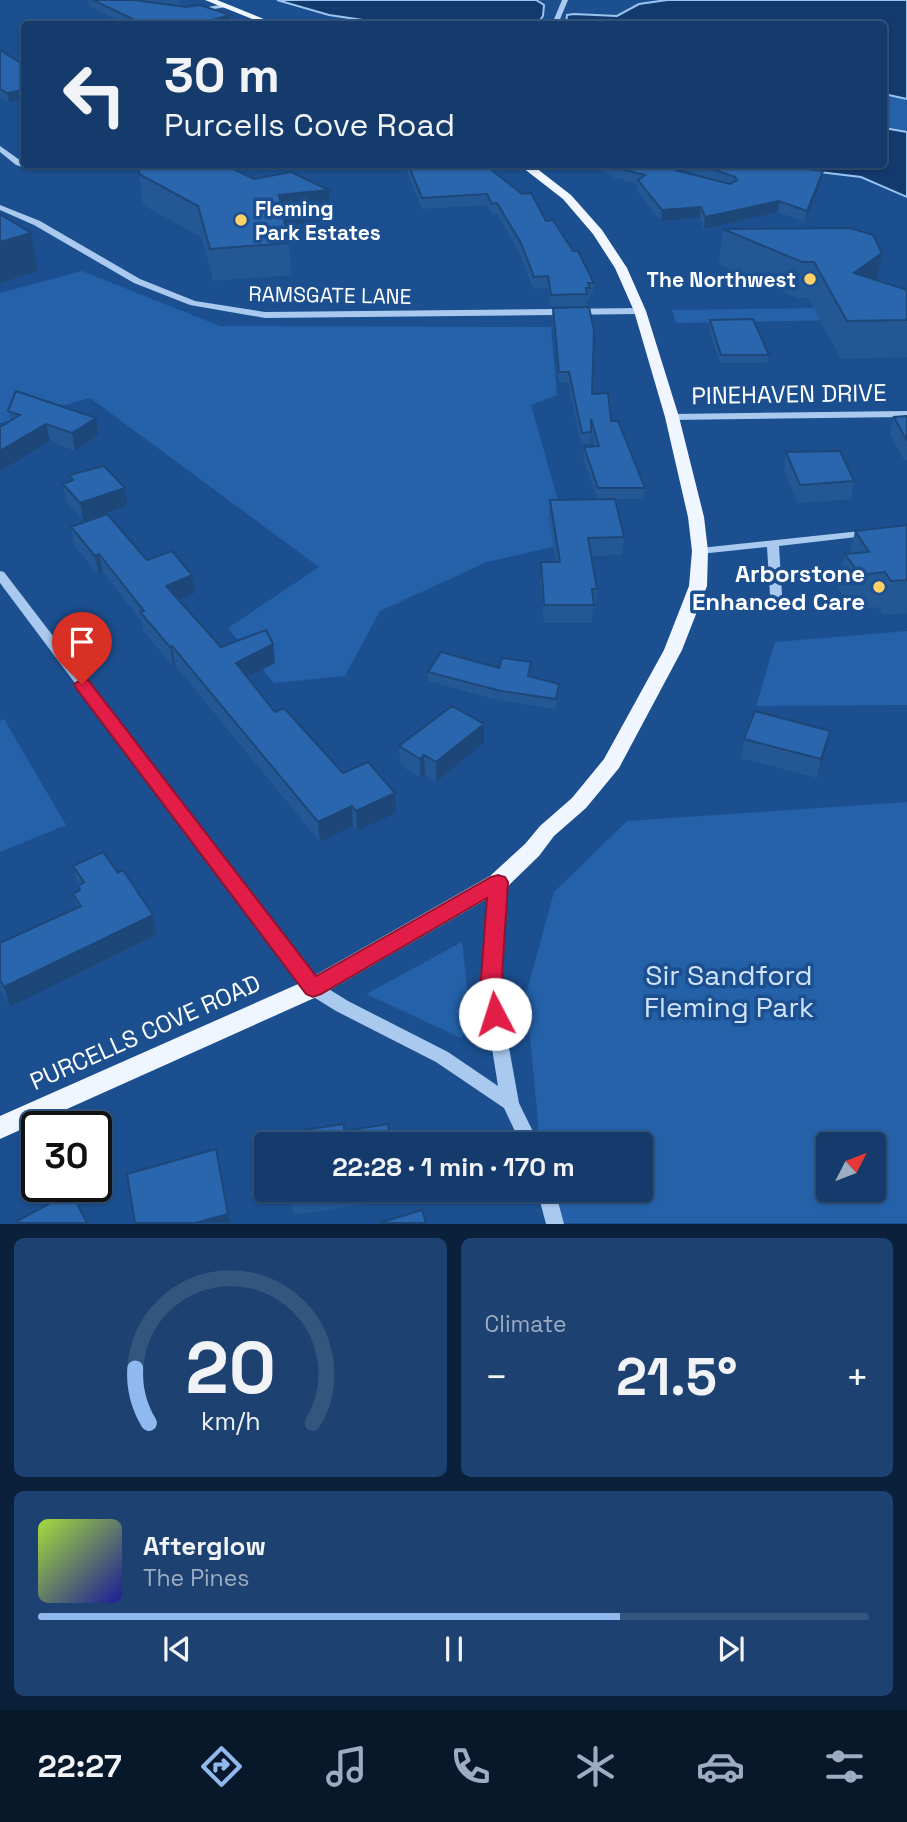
<!DOCTYPE html>
<html lang="en">
<head>
<meta charset="utf-8">
<style>
	:root { --surface:#143b6b; --page:#1d4271; --text:#f1f3f6; --muted:#9dadc1; --line:#33557e; --accent:#90b9f0 }
	body { margin:0; font-family:"Space Grotesk",sans-serif; background:var(--page); color:var(--text); height:100vh; display:flex; flex-direction:column; font-size:26px; white-space:nowrap }
	* { box-sizing:border-box; margin:0 }
	p { font-size:23px; color:var(--muted) }
	.icon { flex:none; width:38px; height:38px; fill:none; stroke:currentColor; stroke-width:2; stroke-linecap:round; stroke-linejoin:round }
	.map { position:relative; height:1224px; overflow:hidden }
	.sheet { display:flex; flex-direction:column; gap:14px; padding:14px; background:#0b203b; flex:1 }
	.sheet>* { flex:none }
	.hud { position:absolute; left:21px; top:21px; width:866px; height:147px; border-radius:7px; box-shadow:0 2px 5px #0004,0 0 0 2px var(--line); background:#143b6b; color:var(--text); overflow:hidden }
	.needle { width:46px; rotate:48deg }
	.controls { position:absolute; left:816px; top:1132px; display:grid; gap:14px }
	.controls a { display:grid; place-items:center; width:70px; height:70px; border-radius:7px; background:var(--surface); box-shadow:0 2px 5px #0004,0 0 0 2px var(--line); font-size:35px }
	.speed { position:absolute; left:21px; top:1111px; display:flex; gap:14px; font-size:35px; font-weight:700; text-align:center }
	.speed>* { display:grid; place-content:center; width:91px; height:91px; border-radius:50%; background:var(--surface); box-shadow:0 2px 5px #0004,0 0 0 2px var(--line); line-height:1 }
	.speed .limit { border:4px solid #111; border-radius:10px; background:#fff; color:#111 }
	.pin { position:absolute; display:grid; place-items:center; width:60px; height:60px; color:#fff; margin:-72px -30px; border-radius:50% 50% 50% 0; rotate:-45deg; box-shadow:0 0 7px #0007 }
	.pin .icon { rotate:45deg }
	.me { position:absolute; width:77px; margin:-38px; rotate:355deg; stroke-linejoin:round; filter:drop-shadow(0 0 5px #0008) }
	.turn { display:flex; align-items:center; gap:24px; height:147px; padding:0 28px; font-size:32px }
	.turn .icon { width:91px; height:91px; stroke-width:2.5 }
	.turn b { display:block; font-size:49px; line-height:60px }
	.big { font-size:52px; font-weight:800; line-height:1.1 }
	.sheet .widget { flex:1; display:flex; flex-direction:column; justify-content:center; gap:10px; min-width:0; padding:0 24px; border-radius:10px; background:var(--page) }
	.sheet .dial { align-items:center; gap:0 }
	.dial svg { height:182px; overflow:visible; fill:none; stroke:var(--line); stroke-width:7; stroke-linecap:round; text-anchor:middle }
	.dial text { fill:var(--text); stroke:none }
	.song { display:flex; align-items:center; gap:21px }
	.cover { width:84px; height:84px; border-radius:10px; background:linear-gradient(135deg,hsl(80 70% 55%),hsl(240 70% 35%)) }
	.played { height:7px; border-radius:4px; background:linear-gradient(90deg,var(--accent) 70%,var(--line) 70%) }
	.keys { display:flex; justify-content:space-around; direction:ltr }
	.heat { display:flex; justify-content:space-between; align-items:center; font-size:38px; direction:ltr }
	.sheet .tiles { flex:1; display:grid; gap:14px; grid-template-columns:1fr 1fr }
	.widget:last-child { grid-column:span 2 }
	.trip { position:absolute; left:254px; top:1132px; width:399px; height:70px; border-radius:7px; background:var(--surface); box-shadow:0 2px 5px #0004,0 0 0 2px var(--line); font-weight:800; line-height:70px; text-align:center }
	.tab-bar { display:flex; height:112px; justify-content:space-around; align-items:center; background:#08182b; color:var(--muted) }
	.tab-bar .icon { width:49px; height:49px }
	.tab-bar .active { color:var(--accent) }
	.tab-bar b { font-size:32px; color:var(--text) }
	.map>svg:first-child { display:block }
</style>
</head>
<body>
<div class="map">
<svg width="907" height="1224" viewBox="0 0 907 1224">
	<rect width="100%" height="100%" fill="#1b4f8f"/>
	<path fill="#2461a8" fill-rule="evenodd" d="M884,94L907,99V132L884,128Z
		M82,271L220,326L551,327L557,395L531,405L570,543L487,562L380,611L345,676L274,683L228,628L319,567L90,398L0,423V293Z
		M885,307L907,319L676,323L672,310Z
		M907,631V705L756,706L775,642Z
		M4,719L66,825L0,852V721Z
		M907,802V1223H548L545,1190H640V1144H540L526,994L554,892L627,821ZM828,1144H873V1190H828Z
		M462,942L471,1022L461,1038L366,994Z"/>
	<path fill="#123a6d" stroke="#9cc4f0" stroke-width="2" d="M277,0H536L544,5L543,16L537,24H390L329,15Z
		M667,0H907V99L884,94V24H566L567,15L574,14L617,16L639,4Z
		M884,128L907,132V197L861,177L811,171L820,165L884,164Z"/>
	<g fill="none" stroke-linecap="round" stroke-linejoin="round">
		<path fill="#a9c9ee" fill-rule="evenodd" d="M562,0H568L558,24H552Z
			M225,4L227,7L194,12L191,10Z
			M0,146L24,163V164L33,167L29,169L16,165L0,152Z
			M0,205L40,221L140,279L195,301L265,312L640,308L645,311L640,314L265,318L190,305L134,283L34,225L0,210Z
			M907,411V417L672,420L667,417L672,414Z
			M870,530L876,533L874,535L779,546L782,595L776,599L770,595L767,547L700,554L694,551L700,548Z
			M0,571L4,572L319,983L348,1001L448,1052L498,1086L483,992L490,882L493,878L498,876L503,878L506,882L499,992L519,1103L539,1144H521L504,1108L436,1062L336,1011L307,993L0,583Z
			M537,1190H555L564,1224H546Z"/>
		<path fill="#f0f6ff" fill-rule="evenodd" d="M205,0H217L276,24H265Z
			M518,164H531L571,195L602,230L627,268L646,311L679,417L704,517L708,551L707,586L682,650L619,768L586,808L554,836L539,856L506,888L321,995L0,1139V1116L305,981L490,876L525,844L540,826L572,798L604,759L664,650L689,586L692,551L688,517L665,417L634,311L615,268L593,234L563,199Z"/>
	</g>
	<path fill="#245895" d="M88,0H133L231,24H127L89,6Z
		M135,0H179L180,5Z
		M0,50L24,65V99L9,102L0,97Z
		M403,164H484L546,221L594,283L593,294H590L589,299H587L586,306H551L548,288L533,289L520,254L497,214H492L487,205L422,209L405,166Z
		M591,164H665L675,170L704,177L667,164H769L823,171L821,182L805,222L778,212L704,229L700,218L661,221L637,191V184L615,178Z
		M139,174L254,179L329,190L331,221L285,226L289,243L291,275L213,281L202,238L143,205Z
		M723,229L882,253L877,281L907,290V357L841,359L808,298H797L719,264Z
		M553,308L592,394L611,421L645,488L644,499H615L624,537L622,555L591,556L597,589L595,608H593L592,623H544L540,580L541,562H556L549,518L550,500L597,499L583,458L584,447H595L591,431L590,443L581,444L568,382H559L552,318Z
		M710,320L769,355L767,363H720L709,328Z
		M8,411L98,435L75,451L50,441L10,420Z
		M907,416V460H904L890,434L894,417Z
		M786,452L854,481L851,499L797,503L784,469Z
		M69,475L127,506L83,521L66,501L63,484L70,481Z
		M907,525V613L883,615L877,607L853,610L838,588L845,554L850,553L855,531Z
		M71,527L147,560L192,575L195,593L178,600L221,647L275,663L247,677L275,712L343,773L396,813L357,831L353,826L320,842L175,665L173,666L143,631L142,622L103,572L98,574L74,545Z
		M531,662L530,676L559,684L558,694L555,709L501,701L428,681V672L499,668Z
		M484,724V743L436,782L425,774L420,778L400,765L399,746Z
		M744,739L826,750L817,778L741,758Z
		M73,866L156,935L10,1007L0,989V943L77,908L73,894L79,891Z
		M290,1190H397V1199L293,1215Z"/>
	<path fill="#1d4779" d="M230,15L231,24H205V22Z
		M24,90V99L9,102L7,93Z
		M823,171L821,182L805,222L807,211Z
		M329,190L331,221L281,226L279,195Z
		M779,201L778,212L704,229L705,217Z
		M701,207L700,218L661,221L662,210Z
		M31,233L38,271L0,283V242Z
		M882,253L876,288L854,273Z
		M96,418L98,435L75,451L72,433Z
		M46,424L50,441L0,471V451Z
		M125,488L127,506L83,521L80,503Z
		M99,554L103,572L98,574L95,556Z
		M192,575L195,593L168,604L166,586Z
		M273,644L275,663L238,682L236,663Z
		M172,646L175,665L173,666L170,647Z
		M484,724V743L436,782V762Z
		M830,731L826,750L817,778L821,759Z
		M424,755L425,774L420,778V759Z
		M395,793L396,813L357,831L356,811Z
		M352,806L353,826L320,842L318,822Z
		M153,915L156,935L10,1007L4,987Z
		M228,1214L230,1223H195Z"/>
	<path fill="#2a66ad" stroke="#1d4779" stroke-width="2" d="M93,0H133L186,7L200,5L230,15L205,22L213,24H143Z
		M0,50L24,65V90L7,93L0,89Z
		M139,164H223L254,179L291,172L329,190L279,195L289,243L210,249L198,206L139,174Z
		M408,164H484L522,194L531,193L546,221L553,220L573,251H578L594,283H588L590,288H586L587,294L551,295L548,276L534,277L521,243L497,203L492,204L487,194L422,198Z
		M610,164H665L675,170L730,184L737,180L735,177L699,164H769L823,171L807,211L779,201L705,217L701,207L662,210L638,180L645,175L616,168Z
		M0,214L31,233L0,242Z
		M850,228L873,235L882,253L854,273L907,290V320L847,321L814,262H802L723,229Z
		M589,307L594,331L592,394L608,393L611,421H618L645,488H598L584,447L599,446L591,419V432L582,433L569,372H559L553,308Z
		M753,319L769,355H721L710,320Z
		M16,391L96,418L72,433L46,424L0,451V427L20,415L8,411Z
		M907,416V441L894,417Z
		M840,451L854,481L800,485L786,452Z
		M104,466L125,488L80,503L63,484L73,480L69,475Z
		M615,499L624,537L588,538L597,589H592L594,605H544L541,562H560L550,500Z
		M107,514L147,560L172,551L192,575L166,586L221,647L266,630L273,644L236,663L275,712L284,708L343,773L368,762L395,793L356,811L352,806L318,822L172,646L170,647L140,612L144,611L99,554L95,556L71,527Z
		M907,525V580L891,581L885,572L860,575L845,554L869,552L855,531Z
		M441,652L499,668L502,658L531,662L528,676L559,684L556,699L501,691L428,672Z
		M452,706L484,724L436,762L424,755L420,759L399,746Z
		M755,711L830,731L821,759L744,739Z
		M103,852L118,873L123,870L153,915L4,987L0,980V943L81,906L73,894L80,890L78,886L84,882L73,866Z
		M344,1124V1131L388,1124L391,1144H285L284,1133Z
		M216,1149L228,1214L195,1223H135L127,1174Z
		M290,1190H327L290,1196Z
		M71,1192L87,1223H18L17,1221Z
		M422,1210L426,1223H379Z"/>
	<path fill="#e11d48" stroke="#92132f" stroke-width="2" d="M82,679L88,680L316,976L491,877L498,875L505,877L508,882L501,992L505,1014L502,1020L495,1023L487,1020L480,992L487,898L321,994L313,997L306,994L76,688L74,684Z"/>
	<g fill="#ffd166" stroke="#1b4f8f" stroke-width="2.5">
		<circle cx="241" cy="220" r="7"/>
		<circle cx="810" cy="279" r="7"/>
		<circle cx="879" cy="587" r="7"/>
	</g>
	<g text-anchor="middle" dominant-baseline="central" stroke-width="7" stroke-linejoin="round" paint-order="stroke">
		<g font-size="21" font-weight="bold" fill="#fff" stroke="#1b4f8f" text-anchor="start">
			<text x="255" y="208">Fleming<tspan x="255" dy="24">Park Estates</tspan></text>
			<text x="796" y="279" text-anchor="end">The Northwest</text>
		</g>
		<g font-size="21" fill="#fff" stroke="#1b4f8f">
			<text transform="translate(330 295) rotate(1)">RAMSGATE LANE</text>
		</g>
		<g font-size="24" fill="#fff" stroke="#1b4f8f">
			<text transform="translate(789 394) rotate(-1)">PINEHAVEN DRIVE</text>
			<text transform="translate(145 1032) rotate(-24)">PURCELLS COVE ROAD</text>
		</g>
		<g font-size="24" font-weight="bold" fill="#fff" stroke="#1b4f8f" text-anchor="end">
			<text x="865" y="573">Arborstone<tspan x="865" dy="28">Enhanced Care</tspan></text>
		</g>
		<g font-size="28" fill="#cfe3fa" stroke="#1b4f8f">
			<text x="729" y="975">Sir Sandford<tspan x="729" dy="32">Fleming Park</tspan></text>
		</g>
	</g>
</svg>
<div class="controls">
<a><svg class="needle" viewBox="-14 -14 28 28"><path d="M0-13l5 13h-10z" fill="#e53935"/><path d="M0 13l5-13h-10z" fill="#9dadc1"/></svg></a>
</div>
<div class="speed"><div class="limit">30</div></div>
<div class="pin" style="left:82px;top:684px;background:#d93025"><svg class="icon" aria-label="arrive" viewBox="0 0 24 24"><path d="M6 21V4h12l-3 4 3 4H6"/></svg></div>
<svg class="me" style="left:495px;top:1014px" viewBox="-20 -20 40 40"><circle r="19" fill="#fff"/><path d="M0-13L10 11 0 6-10 11z" fill="#e11d48"/></svg>
<div class="trip">22:28 · 1 min · 170 m</div>
<div class="hud">
<div class="turn"><svg class="icon" aria-label="left" viewBox="0 0 24 24"><path d="M17 20v-9H6M10 6l-5 5 5 5"/></svg><div><b>30 m</b>Purcells Cove Road</div></div>
</div>
</div>
<section class="sheet">
<div class="tiles">
<div class="widget dial"><svg viewBox="0 0 100 80">
<path d="M14 69A42 42 0 1 1 86 69"/>
<path d="M14 69A42 42 0 0 1 8 45" stroke="#90b9f0"/>
<text x="50" y="56" font-size="32" font-weight="700">20</text>
<text x="50" y="72" font-size="11">km/h</text>
</svg></div>
<div class="widget"><p>Climate</p>
<div class="heat"><a>−</a><b class="big">21.5°</b><a>+</a></div>
</div>
<div class="widget">
<div class="song"><i class="cover"></i><div><b>Afterglow</b><p>The Pines</p></div></div>
<div class="played"></div>
<div class="keys"><svg class="icon" aria-label="previous" viewBox="0 0 24 24"><path d="M18 5L8 12l10 7zM5 5v14"/></svg><svg class="icon" aria-label="pause" viewBox="0 0 24 24"><path d="M8 5v14M16 5v14"/></svg><svg class="icon" aria-label="next" viewBox="0 0 24 24"><path d="M6 5l10 7-10 7zM19 5v14"/></svg></div>
</div>
</div>
</section>
<nav class="tab-bar">
<b>22:27</b>
<svg class="icon active" aria-label="directions" viewBox="0 0 24 24"><path d="M12 3l9 9-9 9-9-9zM9 14v-3h6M13 9l2 2-2 2"/></svg>
<svg class="icon" aria-label="music" viewBox="0 0 24 24"><path d="M9 18V5l10-2v13"/><circle cx="6" cy="18" r="3"/><circle cx="16" cy="16" r="3"/></svg>
<svg class="icon" aria-label="phone" viewBox="0 0 24 24"><path d="M5 4h4l2 5-3 2q2 4 5 5l2-3 5 2v4C11 20 4 13 5 4z"/></svg>
<svg class="icon" aria-label="climate" viewBox="0 0 24 24"><path d="M12 3v18M4 7l16 10M4 17L20 7"/></svg>
<svg class="icon" aria-label="car" viewBox="0 0 24 24"><path d="M5 17H2v-5l4-1 3-4h7l3 4 3 1v5h-3M9 17h6M6 11h13"/><circle cx="7" cy="17" r="2"/><circle cx="17" cy="17" r="2"/></svg>
<svg class="icon" aria-label="filters" viewBox="0 0 24 24"><path d="M4 7h16M4 17h16"/><circle cx="9" cy="7" r="2"/><circle cx="15" cy="17" r="2"/></svg>
</nav>
</body>
</html>
